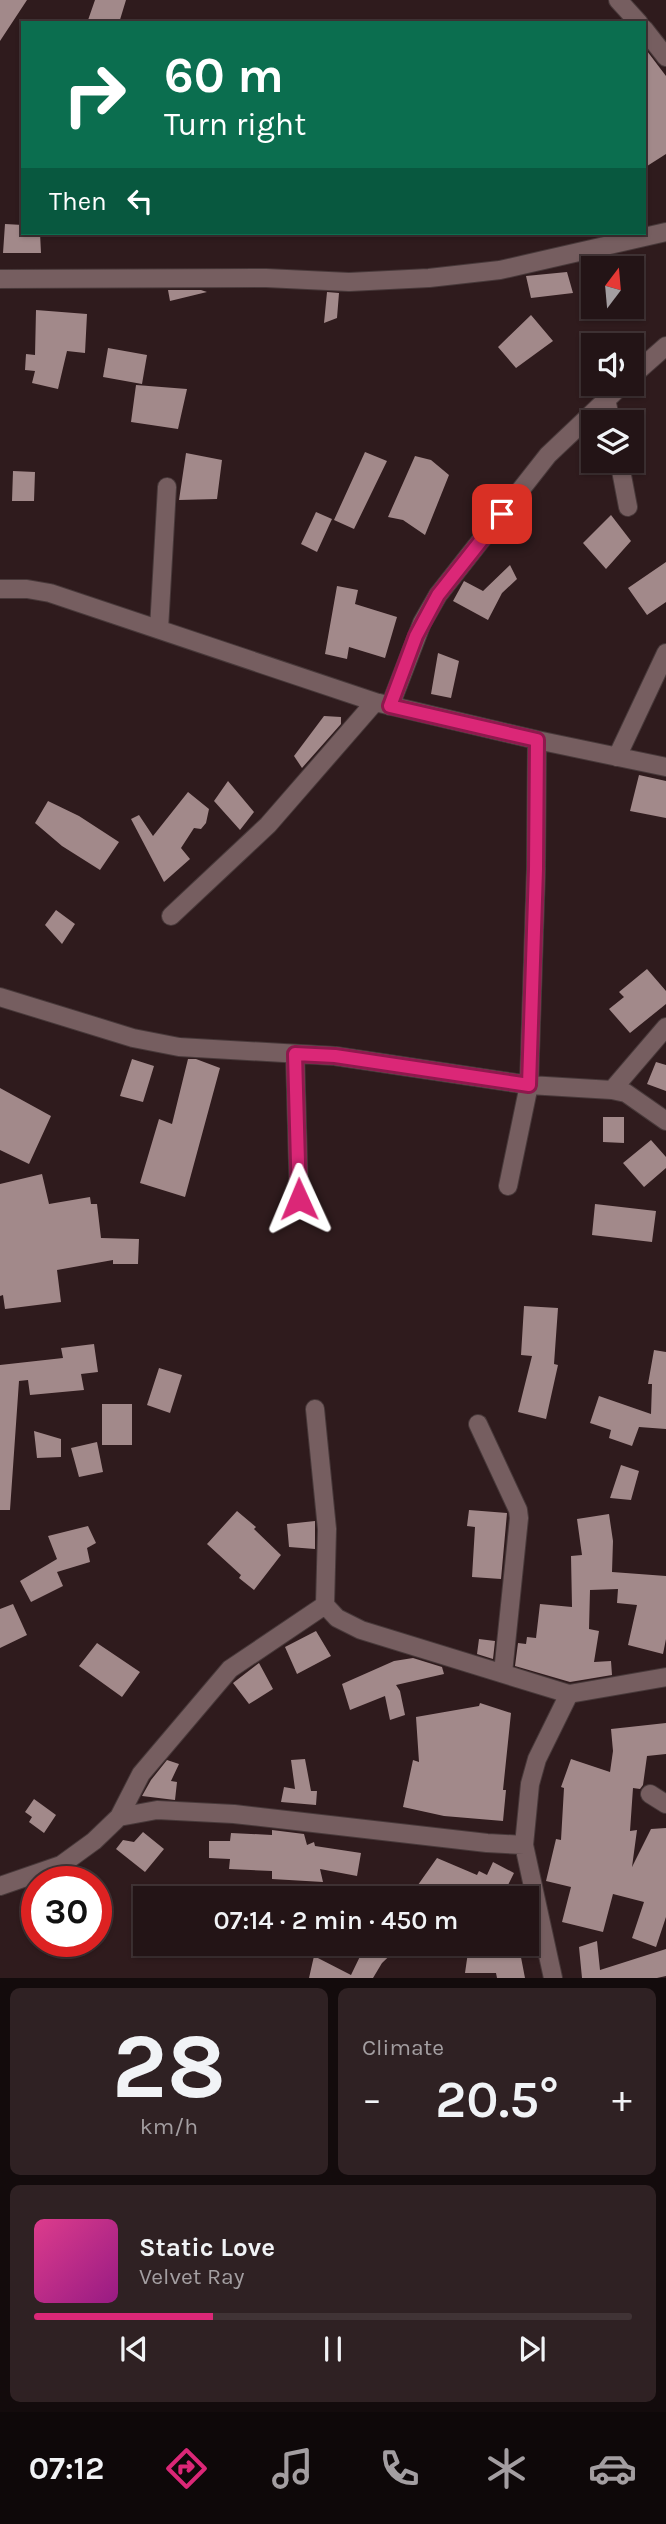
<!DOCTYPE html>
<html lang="en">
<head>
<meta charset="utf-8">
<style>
	:root { --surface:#231416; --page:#2f2123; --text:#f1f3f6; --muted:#a39ea1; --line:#403335; --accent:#db2777 }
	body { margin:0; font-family:Karla,sans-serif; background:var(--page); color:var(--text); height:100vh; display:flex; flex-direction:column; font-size:26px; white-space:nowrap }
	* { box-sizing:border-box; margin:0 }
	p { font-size:23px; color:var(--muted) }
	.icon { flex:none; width:38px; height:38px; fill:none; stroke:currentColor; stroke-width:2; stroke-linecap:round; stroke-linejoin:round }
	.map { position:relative; height:1978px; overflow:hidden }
	.side { display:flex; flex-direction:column; gap:10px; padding:10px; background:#130b0c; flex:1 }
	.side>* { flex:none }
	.guide { position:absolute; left:21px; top:21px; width:625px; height:214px; border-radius:0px; box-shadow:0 2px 5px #0004,0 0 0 2px var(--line); background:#0b6e4f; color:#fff; overflow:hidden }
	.needle { width:46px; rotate:16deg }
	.fabs { position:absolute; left:581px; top:256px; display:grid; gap:14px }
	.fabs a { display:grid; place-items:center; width:63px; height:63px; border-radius:0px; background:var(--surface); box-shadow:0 2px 5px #0004,0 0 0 2px var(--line); font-size:35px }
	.speed { position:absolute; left:21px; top:1866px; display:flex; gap:14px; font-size:35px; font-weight:700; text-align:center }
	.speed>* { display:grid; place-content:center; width:91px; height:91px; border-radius:50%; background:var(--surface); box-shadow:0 2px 5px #0004,0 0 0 2px var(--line); line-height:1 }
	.speed .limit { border:10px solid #d22; background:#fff; color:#111 }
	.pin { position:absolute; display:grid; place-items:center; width:60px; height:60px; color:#fff; margin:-30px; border-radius:14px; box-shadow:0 4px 10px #0006 }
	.me { position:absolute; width:77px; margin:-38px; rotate:359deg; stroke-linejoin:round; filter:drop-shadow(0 0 5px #0008) }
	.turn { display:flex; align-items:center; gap:24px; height:147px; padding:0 28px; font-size:32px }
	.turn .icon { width:91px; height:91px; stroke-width:2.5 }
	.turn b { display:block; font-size:49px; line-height:60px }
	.then { display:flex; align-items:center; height:66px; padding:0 28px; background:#0003; gap:14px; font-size:26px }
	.big { font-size:52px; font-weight:600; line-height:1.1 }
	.side .card { flex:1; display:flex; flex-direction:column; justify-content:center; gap:10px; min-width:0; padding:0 24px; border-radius:10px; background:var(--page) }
	.side .dial { align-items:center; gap:0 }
	.dial b { font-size:91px; line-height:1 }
	.song { display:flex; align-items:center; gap:21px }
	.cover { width:84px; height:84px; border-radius:10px; background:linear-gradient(135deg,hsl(330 70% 55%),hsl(310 70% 35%)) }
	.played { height:7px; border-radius:4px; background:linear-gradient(90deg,var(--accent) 30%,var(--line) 30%) }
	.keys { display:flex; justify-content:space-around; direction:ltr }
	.heat { display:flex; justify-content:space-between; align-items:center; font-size:38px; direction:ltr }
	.side .tiles { flex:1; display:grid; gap:10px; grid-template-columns:1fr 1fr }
	.card:last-child { grid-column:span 2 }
	.trip { position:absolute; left:133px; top:1886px; width:406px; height:70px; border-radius:0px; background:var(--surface); box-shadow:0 2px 5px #0004,0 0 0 2px var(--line); font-weight:600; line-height:70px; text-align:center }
	.tabs { display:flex; height:112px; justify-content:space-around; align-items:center; background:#0e0809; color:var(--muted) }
	.tabs .icon { width:49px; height:49px }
	.tabs .selected { color:var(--accent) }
	.tabs b { font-size:32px; color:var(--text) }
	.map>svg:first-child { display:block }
</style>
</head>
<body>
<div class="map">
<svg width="666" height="1978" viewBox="0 0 666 1978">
	<rect width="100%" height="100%" fill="#2f1b1d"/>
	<path fill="#a2898a" d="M0,0H27L0,41Z
		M95,0H126L119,23H87Z
		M644,47L666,76V154L644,168Z
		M5,224L23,225V233H40L41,253H3Z
		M567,272L573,293L531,298L526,276Z
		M168,290H201L207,292L170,301Z
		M327,292L339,293L337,318L324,323Z
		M36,310L87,314L85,353L67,351L58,389L32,383L35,371L25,370L26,354L35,355Z
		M531,315L553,341L516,368L498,347Z
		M108,348L147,355L142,384L103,377Z
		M136,385L187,389L178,429L131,422Z
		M365,452L387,461L354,529L334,520Z
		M186,453L222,460L217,499L179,500Z
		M415,456L431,460L449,475L425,535L403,520L388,517Z
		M13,471L35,472L34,501H12Z
		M316,512L332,519L317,552L301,544Z
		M611,515L631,541L606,569L583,543Z
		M666,562V602L647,615L628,588Z
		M510,565L517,579L502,593L488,620L453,601L464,581L483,591Z
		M337,586L358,590L355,604L397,617L385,658L349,647L347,659L325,654Z
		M438,653L459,661L451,698L431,694Z
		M324,716L341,717V724L302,768L294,756Z
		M639,775L666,781V818L630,811Z
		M228,781L254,812L240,830L214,801Z
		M188,792L209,809L206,823L201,829L194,828L181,848L190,859L164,882L131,819L139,815L153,836Z
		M48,801L79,816L119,842L100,870L62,846L35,823Z
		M56,910L75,924L62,944L45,925Z
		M647,969L666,991V1004L630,1033L609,1009L624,997L619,992Z
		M132,1059L154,1066L143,1102L120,1096Z
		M188,1059H196L220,1068L185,1197L140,1183L159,1119L172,1124Z
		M656,1062L666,1065V1091L647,1084Z
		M0,1088L51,1116L29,1164L0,1150Z
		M603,1117H624V1143L603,1142Z
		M651,1140L666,1157V1168L644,1187L623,1163Z
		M42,1174L49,1204L90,1197L91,1204H97L101,1238L139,1239L138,1264H113V1260L57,1270L61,1302L5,1309L3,1295L0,1296V1184Z
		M595,1204L656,1211L652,1242L592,1235Z
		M524,1306L558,1308L554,1364L558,1365L546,1419L518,1412L532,1356L521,1355Z
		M94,1344L98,1372L81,1374L84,1390L30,1395L28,1380L19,1381L10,1510H0V1365L63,1358L61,1348Z
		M654,1350L666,1352V1429L639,1427L632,1446L609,1438L611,1430L590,1423L599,1396L651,1414L652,1384H648Z
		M159,1368L182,1375L170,1413L147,1405Z
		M102,1404H132V1445H102Z
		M34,1431L61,1439V1457L37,1458Z
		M97,1442L103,1472L79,1477L71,1448Z
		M621,1465L639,1471L631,1500L610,1498Z
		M469,1510L507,1513L501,1579L472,1577L475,1527L467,1526Z
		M237,1511L256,1527L254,1529L281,1555L254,1590L239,1578L241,1575L207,1544Z
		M609,1514L613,1541L612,1572L666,1576V1639L663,1654L628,1645L637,1605L617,1603L618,1589L590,1590L589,1629L599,1631L594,1662L611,1661L612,1675L570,1682L515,1666L518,1643L526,1644L527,1637L536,1638L540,1604L572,1607L571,1556L582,1555L577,1519Z
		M315,1521V1549L289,1547L287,1524Z
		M88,1526L96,1543L87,1548L90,1562L57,1572L63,1586L31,1602L20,1581L57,1559L48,1536Z
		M13,1604L27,1635L0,1648V1609Z
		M316,1631L331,1656L297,1674L285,1647Z
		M479,1639L495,1641L493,1659L477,1654Z
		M97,1643L140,1672L122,1697L79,1666Z
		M413,1658L442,1667L444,1674L396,1685L400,1691L405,1715L390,1720L385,1696L350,1710L342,1684L394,1661Z
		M259,1663L273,1689L249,1704L233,1683Z
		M480,1703L511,1713L503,1790H506L503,1821L444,1816L403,1807L413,1760L419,1762L416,1717L479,1706Z
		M666,1723V1754L647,1756L643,1785L640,1789L633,1788L630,1831L637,1830L632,1867L651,1829L666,1828V1917L656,1947L632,1938L644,1902L613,1894L603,1932L562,1922L571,1887L546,1881L556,1839L561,1840L564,1788L561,1787L571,1759L610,1772L613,1751L611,1729Z
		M305,1759L311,1791H317L316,1805L281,1802L284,1787L295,1789L291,1760Z
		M167,1760L179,1764L171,1781L177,1782L175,1800L142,1796L151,1780Z
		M34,1799L56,1815L44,1833L29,1822L32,1817L25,1812Z
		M272,1830L304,1834L307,1845L314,1842L315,1846L361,1853L357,1876L320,1869L323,1882L272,1879V1871L229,1869L230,1859L209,1858V1841H230L231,1833L272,1835Z
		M143,1832L164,1849L145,1872L116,1849L123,1840L134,1842Z
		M437,1858L477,1875L479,1871L487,1875L493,1862L514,1873L508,1885L523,1893L524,1899H408Z
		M597,1941L600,1970L666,1949V1976L657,1978H582L579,1947Z
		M366,1944H402L382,1963L373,1978H309L314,1956L351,1975Z
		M519,1947L525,1978H497L496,1973H465L468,1952Z"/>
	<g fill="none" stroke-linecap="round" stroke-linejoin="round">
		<g stroke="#48393a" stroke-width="20">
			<path id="street" d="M618,0L639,23
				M644,29L666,57
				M0,279L266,278L349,282L429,278L500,270L666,232
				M632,376L666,346
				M606,399L611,422
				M619,460L628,507
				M0,589H27L50,593L375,702L537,740L666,767
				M159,629L167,487
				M390,706L422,623L438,595L548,455L624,383
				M617,757L666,653
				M171,916L268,825L375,702
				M0,997L133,1038L179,1047L335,1056L529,1085L612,1090L626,1093L666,1121
				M295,1054L299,1199
				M612,1090L666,1027
				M508,1186L529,1085L536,869L537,740
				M315,1409L327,1529L325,1605L337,1618L361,1630L569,1694L666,1677
				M478,1424L518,1510L519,1518L503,1673
				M650,1794L666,1804
				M119,1817L157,1810L234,1814L487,1843L524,1845
				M0,1886L61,1865L94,1841L119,1817L141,1774L230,1669L325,1605
				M553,1978L524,1845L530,1784L537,1759L569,1694"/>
		</g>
		<use href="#street" stroke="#765e60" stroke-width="18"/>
	</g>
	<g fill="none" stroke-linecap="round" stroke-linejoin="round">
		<g stroke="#8e194d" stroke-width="18">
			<path id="route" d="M299,1199L295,1054L335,1056L529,1085L536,869L537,740L390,706L416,636L438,595L502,514"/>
		</g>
		<use href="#route" stroke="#db2777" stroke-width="12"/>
	</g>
</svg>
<div class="fabs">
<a><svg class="needle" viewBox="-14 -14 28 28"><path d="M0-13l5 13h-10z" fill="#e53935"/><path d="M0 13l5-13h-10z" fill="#a39ea1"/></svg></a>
<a><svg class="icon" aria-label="sound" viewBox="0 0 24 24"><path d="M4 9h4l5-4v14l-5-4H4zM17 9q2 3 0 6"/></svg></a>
<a><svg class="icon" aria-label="layers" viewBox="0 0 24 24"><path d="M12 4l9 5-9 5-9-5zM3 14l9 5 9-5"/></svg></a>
</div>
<div class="speed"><div class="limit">30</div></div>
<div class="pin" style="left:502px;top:514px;background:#d93025"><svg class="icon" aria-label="arrive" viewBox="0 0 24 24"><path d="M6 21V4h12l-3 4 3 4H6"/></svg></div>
<svg class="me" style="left:299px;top:1199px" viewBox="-20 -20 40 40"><path d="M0-17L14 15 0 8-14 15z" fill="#db2777" stroke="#fff" stroke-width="4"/></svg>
<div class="trip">07:14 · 2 min · 450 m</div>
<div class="guide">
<div class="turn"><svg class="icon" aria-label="right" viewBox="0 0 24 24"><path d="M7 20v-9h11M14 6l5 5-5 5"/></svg><div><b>60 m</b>Turn right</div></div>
<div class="then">Then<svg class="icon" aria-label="left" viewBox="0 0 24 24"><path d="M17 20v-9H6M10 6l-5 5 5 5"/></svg></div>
</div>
</div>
<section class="side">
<div class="tiles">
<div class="card dial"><b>28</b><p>km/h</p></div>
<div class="card"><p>Climate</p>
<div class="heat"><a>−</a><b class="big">20.5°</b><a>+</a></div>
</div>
<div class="card">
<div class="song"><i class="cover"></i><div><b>Static Love</b><p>Velvet Ray</p></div></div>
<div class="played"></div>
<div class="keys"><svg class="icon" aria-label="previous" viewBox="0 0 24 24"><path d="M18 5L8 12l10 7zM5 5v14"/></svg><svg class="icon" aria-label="pause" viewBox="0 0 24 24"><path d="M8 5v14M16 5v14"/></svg><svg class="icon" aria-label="next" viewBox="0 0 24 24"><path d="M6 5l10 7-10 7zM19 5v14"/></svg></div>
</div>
</div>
</section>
<nav class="tabs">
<b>07:12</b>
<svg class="icon selected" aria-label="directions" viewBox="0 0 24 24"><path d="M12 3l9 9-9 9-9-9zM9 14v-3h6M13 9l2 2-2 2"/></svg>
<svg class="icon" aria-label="music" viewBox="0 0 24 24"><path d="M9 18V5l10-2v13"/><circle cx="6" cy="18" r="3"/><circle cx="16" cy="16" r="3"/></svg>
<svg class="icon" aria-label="phone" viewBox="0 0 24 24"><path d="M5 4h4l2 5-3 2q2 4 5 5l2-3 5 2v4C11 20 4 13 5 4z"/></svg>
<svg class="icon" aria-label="climate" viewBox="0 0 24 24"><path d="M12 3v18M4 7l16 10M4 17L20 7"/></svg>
<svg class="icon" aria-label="car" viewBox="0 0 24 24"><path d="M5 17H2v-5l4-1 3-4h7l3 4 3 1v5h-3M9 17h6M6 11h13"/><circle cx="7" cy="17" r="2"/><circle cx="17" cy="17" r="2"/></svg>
</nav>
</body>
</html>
